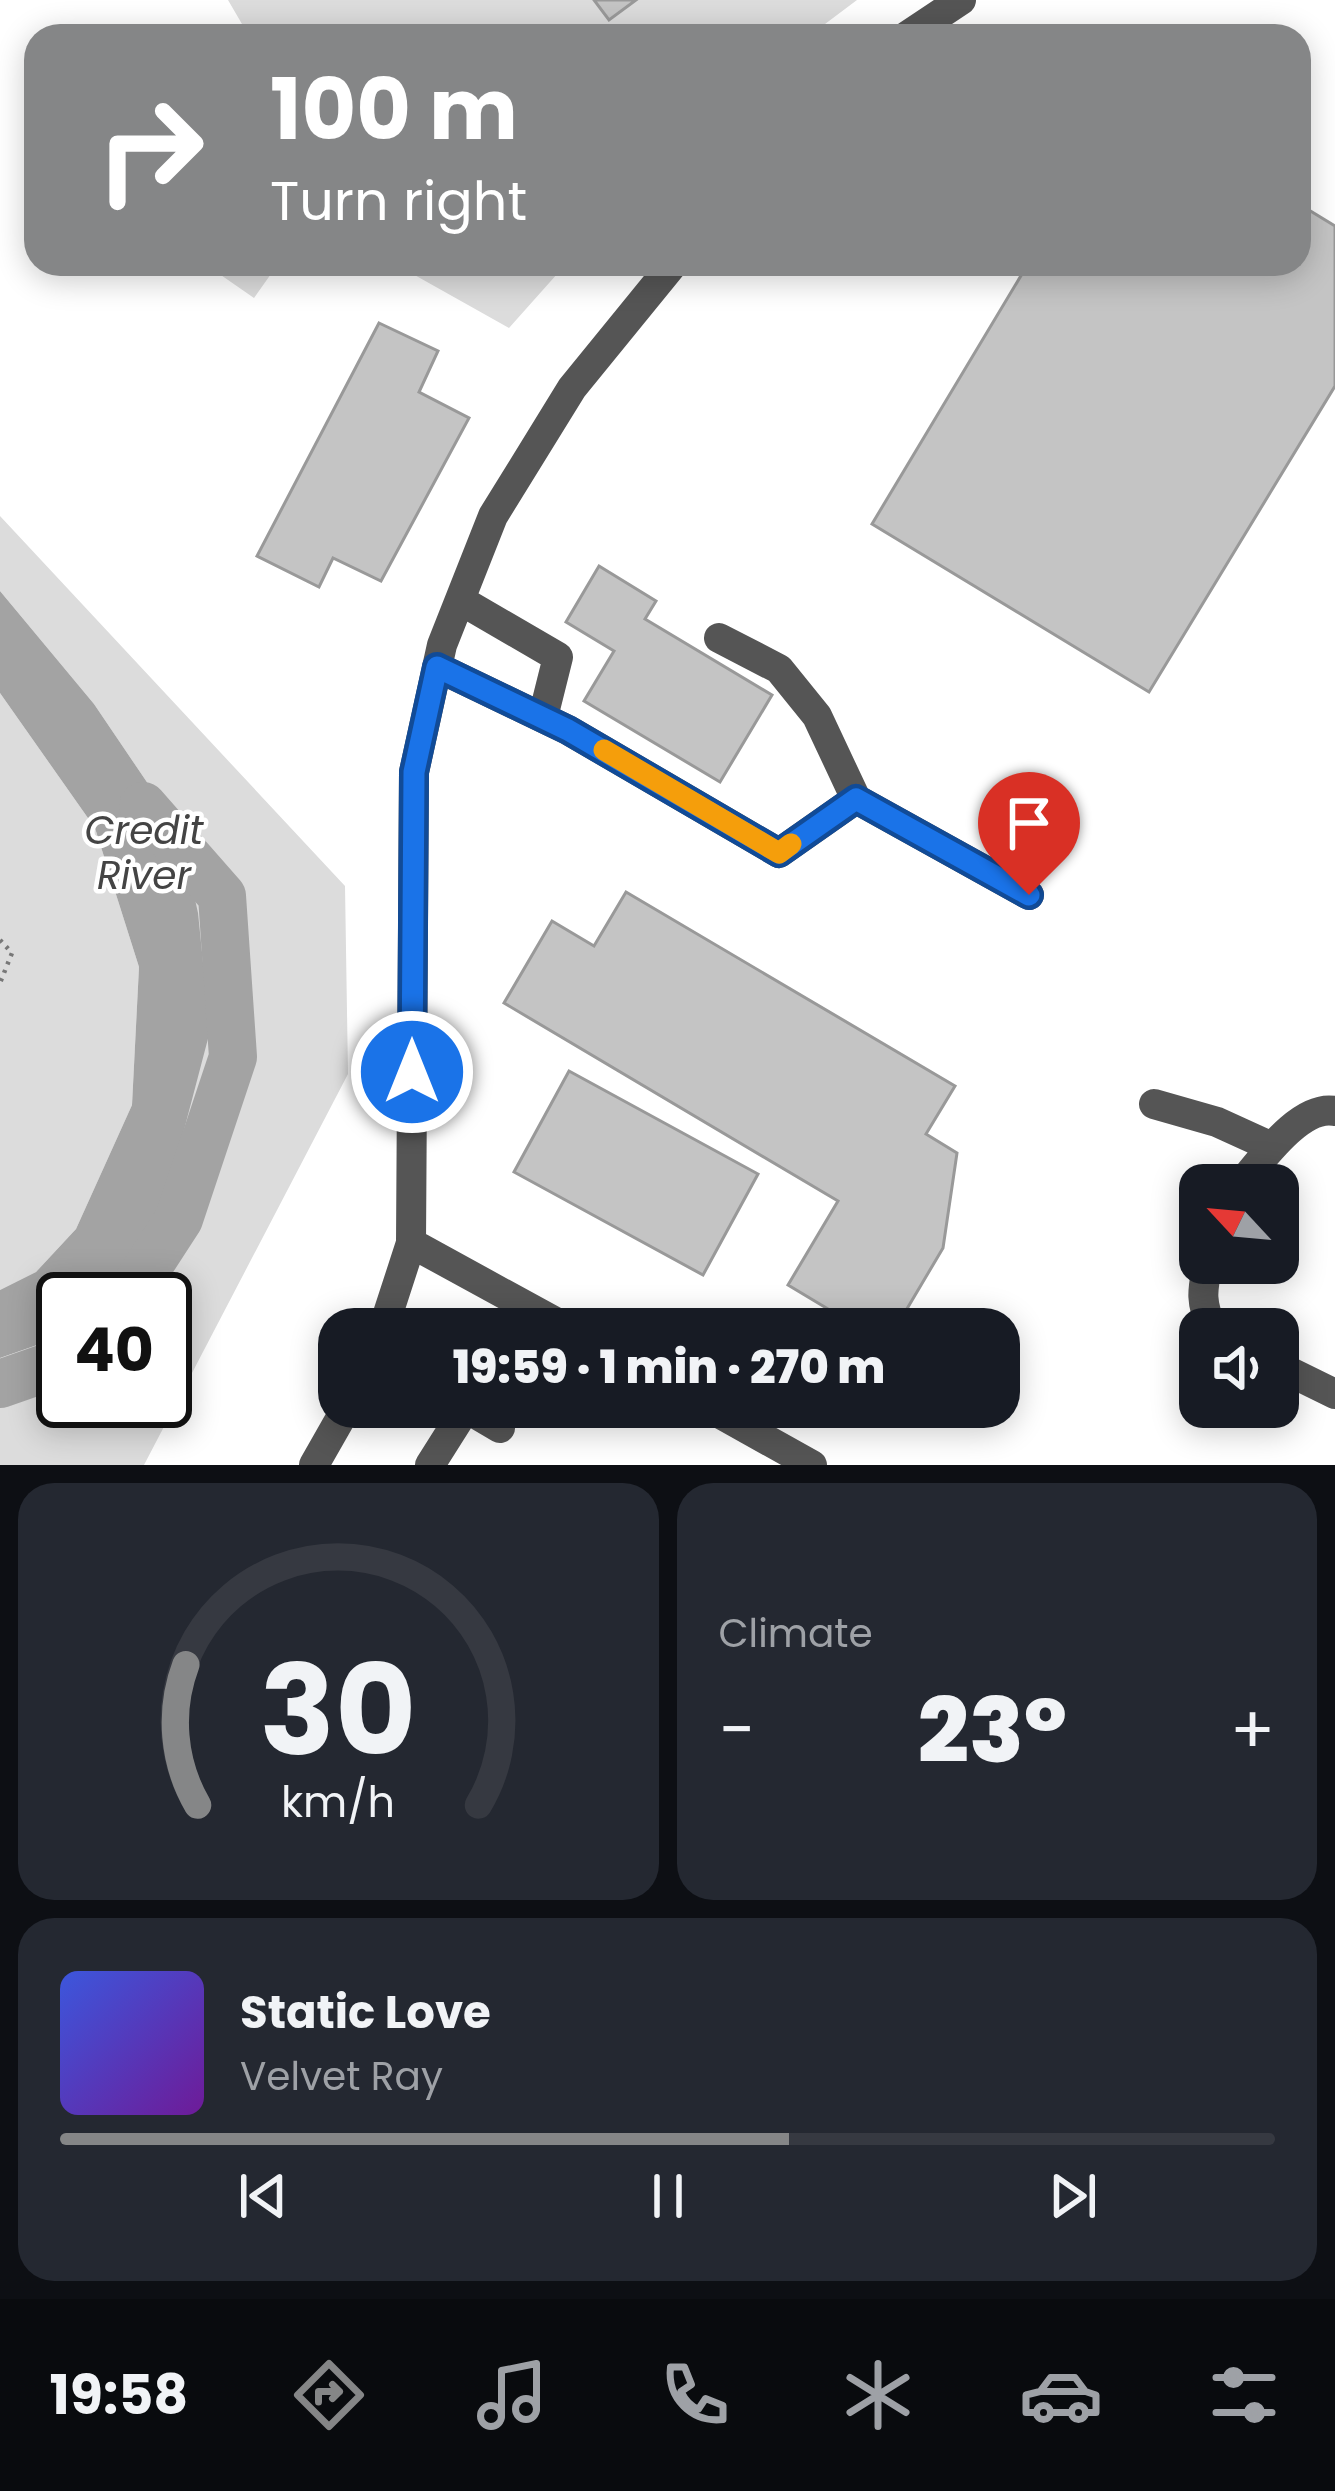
<!DOCTYPE html>
<html lang="en">
<head>
<meta charset="utf-8">
<style>
	:root { --surface:#171b24; --page:#242831; --text:#f1f3f6; --muted:#9ea1a6; --line:#363941; --accent:#858687 }
	body { margin:0; font-family:Poppins,sans-serif; background:var(--page); color:var(--text); height:100vh; display:flex; flex-direction:column; font-size:45px; white-space:nowrap }
	* { box-sizing:border-box; margin:0 }
	p { font-size:39px; color:var(--muted) }
	.icon { flex:none; width:66px; height:66px; fill:none; stroke:currentColor; stroke-width:2; stroke-linecap:round; stroke-linejoin:round }
	.map { position:relative; height:1465px; overflow:hidden }
	.side { display:flex; flex-direction:column; gap:18px; padding:18px; background:#0d0f14; flex:1 }
	.side>* { flex:none }
	.top-card { position:absolute; left:24px; top:24px; width:1287px; height:252px; border-radius:36px; box-shadow:0 6px 30px #0003; background:#858687; color:#fff; overflow:hidden }
	.needle { width:78px; rotate:296deg }
	.buttons { position:absolute; left:1179px; top:1164px; display:grid; gap:24px }
	.buttons a { display:grid; place-items:center; width:120px; height:120px; border-radius:24px; background:var(--surface); box-shadow:0 6px 30px #0003; font-size:60px }
	.speed { position:absolute; left:36px; top:1272px; display:flex; gap:24px; font-size:60px; font-weight:700; text-align:center }
	.speed>* { display:grid; place-content:center; width:156px; height:156px; border-radius:50%; background:var(--surface); box-shadow:0 6px 30px #0003; line-height:1 }
	.speed .limit { border:6px solid #111; border-radius:18px; background:#fff; color:#111 }
	.pin { position:absolute; display:grid; place-items:center; width:102px; height:102px; color:#fff; margin:-123px -51px; border-radius:50% 50% 50% 0; rotate:-45deg; box-shadow:0 0 12px #0007 }
	.pin .icon { rotate:45deg }
	.me { position:absolute; width:132px; margin:-66px; rotate:0deg; stroke-linejoin:round; filter:drop-shadow(0 0 9px #0008) }
	.turn { display:flex; align-items:center; gap:42px; height:252px; padding:0 48px; font-size:54px }
	.turn .icon { width:156px; height:156px; stroke-width:2.5 }
	.turn b { display:block; font-size:84px; line-height:102px }
	.big { font-size:90px; font-weight:800; line-height:1.1 }
	.side .tile { flex:1; display:flex; flex-direction:column; justify-content:center; gap:18px; min-width:0; padding:0 42px; border-radius:36px; background:var(--page) }
	.side .dial { align-items:center; gap:0 }
	.dial svg { height:312px; overflow:visible; fill:none; stroke:var(--line); stroke-width:7; stroke-linecap:round; text-anchor:middle }
	.dial text { fill:var(--text); stroke:none }
	.song { display:flex; align-items:center; gap:36px }
	.cover { width:144px; height:144px; border-radius:18px; background:linear-gradient(135deg,hsl(230 70% 55%),hsl(280 70% 35%)) }
	.played { height:12px; border-radius:6px; background:linear-gradient(90deg,var(--accent) 60%,var(--line) 60%) }
	.keys { display:flex; justify-content:space-around; direction:ltr }
	.heat { display:flex; justify-content:space-between; align-items:center; font-size:66px; direction:ltr }
	.side .tiles { flex:1; display:grid; gap:18px; grid-template-columns:1fr 1fr }
	.tile:last-child { grid-column:span 2 }
	.trip { position:absolute; left:318px; top:1308px; width:702px; height:120px; border-radius:36px; background:var(--surface); box-shadow:0 6px 30px #0003; font-weight:800; line-height:120px; text-align:center }
	.tabs { display:flex; height:192px; justify-content:space-around; align-items:center; background:#090b0e; color:var(--muted) }
	.tabs .icon { width:84px; height:84px }
	.tabs .active { color:var(--accent) }
	.tabs b { font-size:54px; color:var(--text) }
	.map>svg:first-child { display:block }
</style>
</head>
<body>
<div class="map">
<svg width="1335" height="1465" viewBox="0 0 1335 1465">
	<rect width="100%" height="100%" fill="#fff"/>
	<path fill="#dcdcdc" d="M228,0H857L809,36H249Z
		M205,264H278L254,298Z
		M395,264H566L509,328Z
		M0,516L345,886L348,1074L144,1465H0V1358L37,1345L63,1329V1401H165V1299H112L119,1295L180,831L94,704L0,591Z
		M0,693L95,828L139,967L132,1105L76,1229L36,1272L0,1290Z"/>
	<path fill="#a3a3a3" d="M0,591L94,704L180,831L198,913L210,1031L158,1229L119,1295L112,1299H63V1329L37,1345L0,1358V1290L36,1272L76,1229L132,1105L139,967L95,828L0,693Z"/>
	<g fill="none" stroke-linecap="round" stroke-linejoin="round">
		<path stroke="#a3a3a3" stroke-width="48" d="M127,1299L179,1219L233,1057L222,896L143,806
			M0,1384L63,1362"/>
	</g>
	<path fill="#c4c4c4" stroke="#999" stroke-width="3" d="M594,0H636L609,20Z
		M1299,204L1335,226V386L1149,692L872,524L1028,264H1299Z
		M379,323L438,351L419,392L469,418L381,581L333,558L319,587L257,556Z
		M599,566L656,601L645,619L772,695L720,782L584,701L614,651L566,622Z
		M626,892L955,1086L926,1134L957,1153L943,1248L895,1329H850L853,1324L788,1285L838,1201L504,1003L552,921L594,946Z
		M569,1071L758,1174L703,1275L514,1172Z"/>
	<g fill="none" stroke-linecap="round" stroke-linejoin="round">
		<path stroke="#777" stroke-width="4.5" stroke-dasharray="3 6" stroke-linecap="butt" d="M0,940L12,953L0,983"/>
		<path stroke="#555" stroke-width="30" d="M907,36L961,0
			M460,600L558,657L543,717
			M719,638L779,669L817,716L856,799
			M437,667L568,730L779,853L856,799L1029,895
			M1154,1104L1217,1122L1272,1147
			M1240,1185C1261,1161 1300,1104 1335,1111
			M411,1243L568,1329
			M1208,1263C1202,1290 1200,1304 1213,1329
			M383,1329L411,1243L414,772L442,645L493,516L572,388L673,264
			M1278,1366L1335,1394
			M708,1407L812,1465
			M314,1465L347,1407
			M430,1465L466,1408L500,1428"/>
	</g>
	<g fill="none" stroke-linecap="round" stroke-linejoin="round">
		<g stroke="#114b97" stroke-width="30">
			<path id="route" d="M412,1072L414,772L437,667L568,730L779,853L856,799L1029,895"/>
		</g>
		<use href="#route" stroke="#1a73e8" stroke-width="21"/>
		<path stroke="#f59e0b" stroke-width="21" d="M604,750L779,853L791,844"/>
	</g>
	<g text-anchor="middle" dominant-baseline="central" stroke-width="9" stroke-linejoin="round" paint-order="stroke">
		<g font-size="39" font-style="italic" fill="#444" stroke="#fff">
			<text x="144" y="830">Credit<tspan x="144" dy="45">River</tspan></text>
		</g>
	</g>
</svg>
<div class="buttons">
<a><svg class="needle" viewBox="-14 -14 28 28"><path d="M0-13l5 13h-10z" fill="#e53935"/><path d="M0 13l5-13h-10z" fill="#9ea1a6"/></svg></a>
<a><svg class="icon" aria-label="sound" viewBox="0 0 24 24"><path d="M4 9h4l5-4v14l-5-4H4zM17 9q2 3 0 6"/></svg></a>
</div>
<div class="speed"><div class="limit">40</div></div>
<div class="pin" style="left:1029px;top:895px;background:#d93025"><svg class="icon" aria-label="arrive" viewBox="0 0 24 24"><path d="M6 21V4h12l-3 4 3 4H6"/></svg></div>
<svg class="me" style="left:412px;top:1072px" viewBox="-20 -20 40 40"><circle r="17" fill="#1a73e8" stroke="#fff" stroke-width="3"/><path d="M0-11L8 9 0 5-8 9z" fill="#fff"/></svg>
<div class="trip">19:59 · 1 min · 270 m</div>
<div class="top-card">
<div class="turn"><svg class="icon" aria-label="right" viewBox="0 0 24 24"><path d="M7 20v-9h11M14 6l5 5-5 5"/></svg><div><b>100 m</b>Turn right</div></div>
</div>
</div>
<section class="side">
<div class="tiles">
<div class="tile dial"><svg viewBox="0 0 100 80">
<path d="M14 69A42 42 0 1 1 86 69"/>
<path d="M14 69A42 42 0 0 1 11 33" stroke="#858687"/>
<text x="50" y="56" font-size="32" font-weight="700">30</text>
<text x="50" y="72" font-size="11">km/h</text>
</svg></div>
<div class="tile"><p>Climate</p>
<div class="heat"><a>−</a><b class="big">23°</b><a>+</a></div>
</div>
<div class="tile">
<div class="song"><i class="cover"></i><div><b>Static Love</b><p>Velvet Ray</p></div></div>
<div class="played"></div>
<div class="keys"><svg class="icon" aria-label="previous" viewBox="0 0 24 24"><path d="M18 5L8 12l10 7zM5 5v14"/></svg><svg class="icon" aria-label="pause" viewBox="0 0 24 24"><path d="M8 5v14M16 5v14"/></svg><svg class="icon" aria-label="next" viewBox="0 0 24 24"><path d="M6 5l10 7-10 7zM19 5v14"/></svg></div>
</div>
</div>
</section>
<nav class="tabs">
<b>19:58</b>
<svg class="icon active" aria-label="directions" viewBox="0 0 24 24"><path d="M12 3l9 9-9 9-9-9zM9 14v-3h6M13 9l2 2-2 2"/></svg>
<svg class="icon" aria-label="music" viewBox="0 0 24 24"><path d="M9 18V5l10-2v13"/><circle cx="6" cy="18" r="3"/><circle cx="16" cy="16" r="3"/></svg>
<svg class="icon" aria-label="phone" viewBox="0 0 24 24"><path d="M5 4h4l2 5-3 2q2 4 5 5l2-3 5 2v4C11 20 4 13 5 4z"/></svg>
<svg class="icon" aria-label="climate" viewBox="0 0 24 24"><path d="M12 3v18M4 7l16 10M4 17L20 7"/></svg>
<svg class="icon" aria-label="car" viewBox="0 0 24 24"><path d="M5 17H2v-5l4-1 3-4h7l3 4 3 1v5h-3M9 17h6M6 11h13"/><circle cx="7" cy="17" r="2"/><circle cx="17" cy="17" r="2"/></svg>
<svg class="icon" aria-label="filters" viewBox="0 0 24 24"><path d="M4 7h16M4 17h16"/><circle cx="9" cy="7" r="2"/><circle cx="15" cy="17" r="2"/></svg>
</nav>
</body>
</html>
